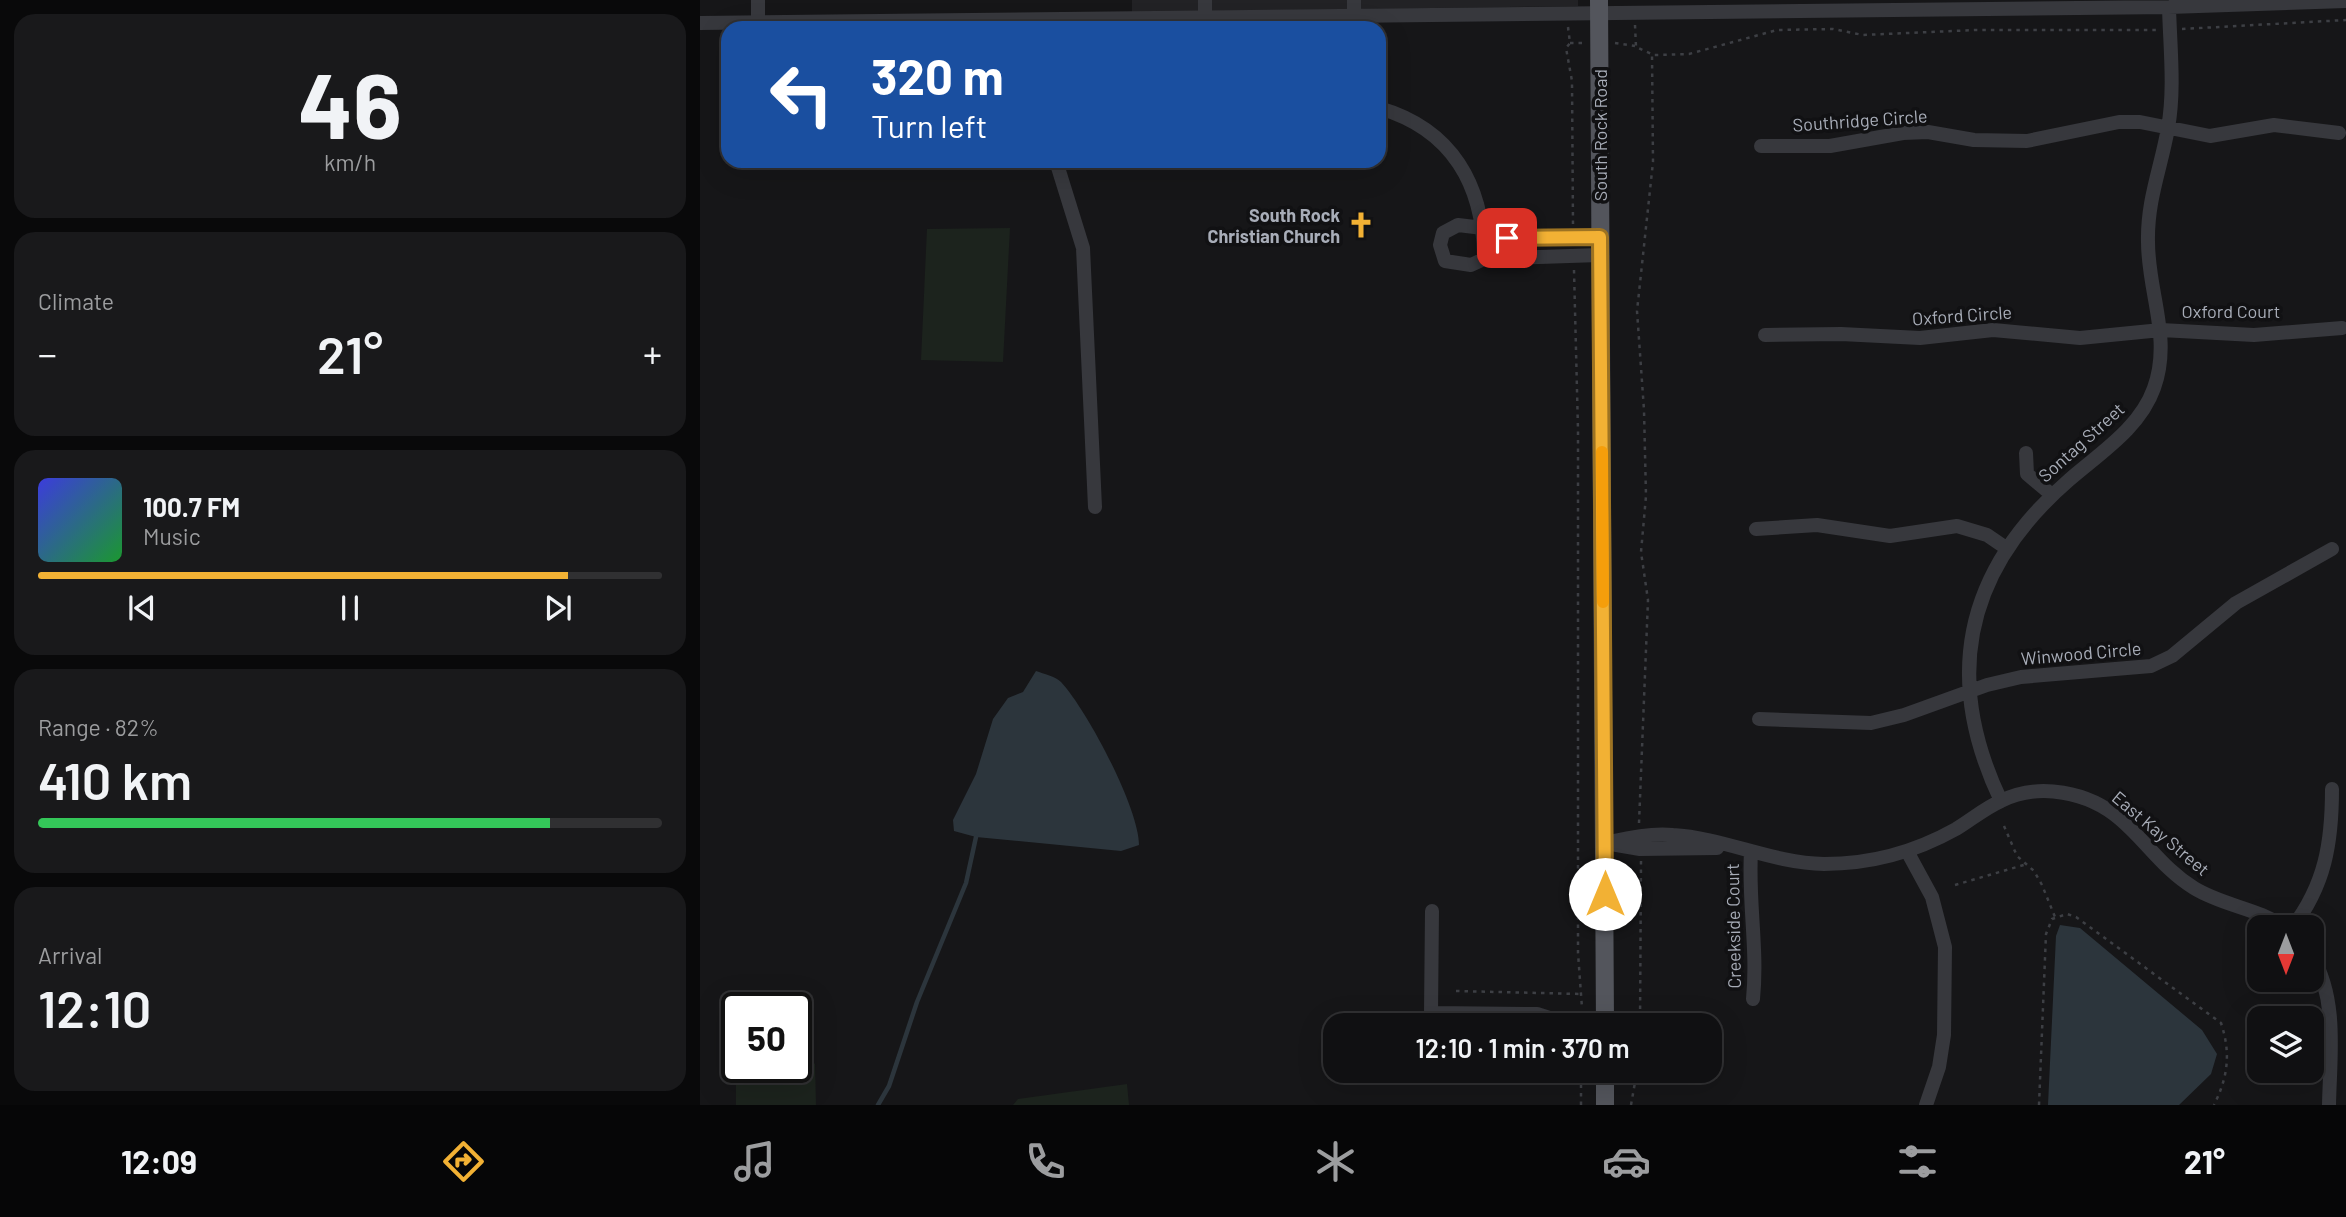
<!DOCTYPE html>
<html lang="en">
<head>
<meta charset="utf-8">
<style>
	:root { --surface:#101012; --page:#19191b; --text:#f1f3f6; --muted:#9c9d9f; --line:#303032; --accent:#f2b134 }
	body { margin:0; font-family:Barlow,sans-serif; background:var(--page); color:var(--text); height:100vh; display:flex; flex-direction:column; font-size:26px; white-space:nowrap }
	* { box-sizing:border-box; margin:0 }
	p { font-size:23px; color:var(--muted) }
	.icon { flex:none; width:38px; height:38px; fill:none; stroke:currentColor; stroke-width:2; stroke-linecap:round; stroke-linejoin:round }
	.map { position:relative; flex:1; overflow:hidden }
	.sheet { display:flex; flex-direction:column; gap:14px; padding:14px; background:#09090a; width:700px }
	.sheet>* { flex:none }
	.guide { position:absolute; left:21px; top:21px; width:665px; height:147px; border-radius:21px; box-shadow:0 7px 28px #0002,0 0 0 2px var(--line); background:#1a4fa0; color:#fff; overflow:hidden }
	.needle { width:46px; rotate:180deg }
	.tools { position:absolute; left:1547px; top:915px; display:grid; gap:14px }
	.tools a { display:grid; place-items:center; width:77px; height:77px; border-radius:14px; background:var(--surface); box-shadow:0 7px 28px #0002,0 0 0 2px var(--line); font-size:35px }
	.speed { position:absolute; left:21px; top:992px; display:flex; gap:14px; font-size:35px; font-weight:700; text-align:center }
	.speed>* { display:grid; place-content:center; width:91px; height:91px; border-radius:50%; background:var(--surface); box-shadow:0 7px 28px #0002,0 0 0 2px var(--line); line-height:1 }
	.speed .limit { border:4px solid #111; border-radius:10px; background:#fff; color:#111 }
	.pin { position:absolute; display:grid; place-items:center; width:60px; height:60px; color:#fff; margin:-30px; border-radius:14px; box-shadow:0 4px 10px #0006 }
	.me { position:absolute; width:77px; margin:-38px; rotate:0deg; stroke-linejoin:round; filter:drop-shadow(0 0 5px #0008) }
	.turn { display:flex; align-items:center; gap:24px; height:147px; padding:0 35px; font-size:32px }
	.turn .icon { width:91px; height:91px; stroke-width:2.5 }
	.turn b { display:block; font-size:49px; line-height:60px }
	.big { font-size:52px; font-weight:600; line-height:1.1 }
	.sheet .widget { flex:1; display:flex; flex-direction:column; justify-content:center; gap:10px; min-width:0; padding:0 24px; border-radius:21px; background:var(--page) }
	.sheet .dial { align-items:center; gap:0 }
	.dial b { font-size:91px; line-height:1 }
	.song { display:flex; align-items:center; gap:21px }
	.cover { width:84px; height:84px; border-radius:10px; background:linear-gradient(135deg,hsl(240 70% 55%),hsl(130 70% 35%)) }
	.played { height:7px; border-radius:4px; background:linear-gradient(90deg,var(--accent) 85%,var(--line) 85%) }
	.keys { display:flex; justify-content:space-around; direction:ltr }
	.heat { display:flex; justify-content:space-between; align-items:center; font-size:38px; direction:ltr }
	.charge { height:10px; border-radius:5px; background:linear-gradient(90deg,#34c759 82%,var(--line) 0) }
	.trip { position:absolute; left:623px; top:1013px; width:399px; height:70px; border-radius:21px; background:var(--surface); box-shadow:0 7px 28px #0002,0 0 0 2px var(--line); font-weight:600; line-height:70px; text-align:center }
	.tabs { display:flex; height:112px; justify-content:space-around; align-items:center; background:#060607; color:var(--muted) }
	.tabs .icon { width:49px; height:49px }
	.tabs .active { color:var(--accent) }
	.tabs b { font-size:32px; color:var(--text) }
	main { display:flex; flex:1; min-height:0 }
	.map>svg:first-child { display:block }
</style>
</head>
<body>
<main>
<section class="sheet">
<div class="widget dial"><b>46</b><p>km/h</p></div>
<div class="widget"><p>Climate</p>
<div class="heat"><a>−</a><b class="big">21°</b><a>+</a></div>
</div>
<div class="widget">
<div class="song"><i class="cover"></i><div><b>100.7 FM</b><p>Music</p></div></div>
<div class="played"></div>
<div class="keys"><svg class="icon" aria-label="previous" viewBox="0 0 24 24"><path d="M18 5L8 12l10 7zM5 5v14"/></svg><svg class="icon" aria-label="pause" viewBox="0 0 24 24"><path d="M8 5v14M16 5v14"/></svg><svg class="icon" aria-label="next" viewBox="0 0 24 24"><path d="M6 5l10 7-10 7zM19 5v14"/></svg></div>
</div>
<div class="widget"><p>Range · 82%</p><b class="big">410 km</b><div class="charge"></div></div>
<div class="widget"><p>Arrival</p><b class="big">12:10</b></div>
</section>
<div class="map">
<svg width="1646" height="1105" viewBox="0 0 1646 1105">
	<rect width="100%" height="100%" fill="#161618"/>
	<path fill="#222225" d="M432,0H878V6L432,12Z"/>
	<path fill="#1c231d" d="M310,228L303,362L221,360L227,229Z
		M96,1046L115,1064L116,1105H36V1064L37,1068H96Z
		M427,1084L429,1105H313L318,1099Z"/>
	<path fill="#2c353c" d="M336,671C344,674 355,676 361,682C387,710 439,808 439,845L421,851L276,837L254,831L253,820L276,774L293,719L308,698L323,692Z
		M1360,925L1380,928L1502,1030L1517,1054L1511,1074L1479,1105H1348L1356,936Z"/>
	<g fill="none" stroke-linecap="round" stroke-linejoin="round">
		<path stroke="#2c353c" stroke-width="4.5" d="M178,1105L189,1086L217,1002L266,883L276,837"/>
		<path stroke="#3d3f44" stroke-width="2.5" stroke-dasharray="3.5 5" stroke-linecap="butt" d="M935,25L936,47L954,55L989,54L1077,30L1133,29L1163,35L1276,30H1458
			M868,27L870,43L866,48L872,81L873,225
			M1482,29L1646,20
			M870,43H884
			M915,43L935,46
			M874,270L878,430V953L882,1008
			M939,823L948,600L941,552L946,496L944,410L937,311L953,162L952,54
			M1304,826L1317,856L1334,871L1342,885L1355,917
			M1255,885L1327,864
			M756,991L882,994
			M940,1026L941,861
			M881,1105V1071
			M931,1105L937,1071
			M1339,1105L1346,934L1352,919L1367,914L1376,917L1521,1023C1531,1053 1528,1077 1514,1105"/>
		<path stroke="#37383d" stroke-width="14" d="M505,0V18
			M58,22V0
			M0,23L1469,7L1646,1
			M654,28V0
			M679,108C752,129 784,185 784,259L771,265L745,261L740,245L743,233L758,225L783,228
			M1061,146H1130L1203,133L1228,132L1274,140L1327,141L1419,122H1440L1510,136L1574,125L1639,133
			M356,161L383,248L395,507
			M784,238L900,237
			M784,259L900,255
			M1065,335L1141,334L1220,338L1293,330L1380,338L1461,330L1554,335L1642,328
			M1326,453L1327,474L1352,495
			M1056,529L1117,525L1190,536L1257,526L1287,535L1306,548
			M1059,719L1171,723L1204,715L1287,685L1321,677L1451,666L1472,656L1536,603L1632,549
			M1301,801C1242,677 1265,570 1369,480C1400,453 1440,428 1454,388C1472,338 1448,293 1448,242C1447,200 1461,168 1468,128C1475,89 1470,47 1469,7
			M905,843C928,838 949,833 973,835C1024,838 1072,863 1124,864C1171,864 1215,852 1256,829C1271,820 1285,808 1301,801C1339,782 1389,792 1420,819C1447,842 1463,869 1494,888C1523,906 1558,908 1586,928
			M911,844L940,849L1017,848
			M1207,851L1232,897L1245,947L1244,1035L1239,1067L1226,1105
			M1051,852C1048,901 1058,949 1053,999
			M732,911L731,1013L837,1014L865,1023H905
			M1592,928C1625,885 1632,843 1632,789
			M1612,956C1638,1000 1630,1055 1629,1105"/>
		<path stroke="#53555c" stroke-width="18" d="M899,0L905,1026
			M905,1071V1105"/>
	</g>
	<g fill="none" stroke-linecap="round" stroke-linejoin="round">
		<g stroke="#9d7322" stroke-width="18">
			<path id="route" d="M807,238L900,237L905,894"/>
		</g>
		<use href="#route" stroke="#f2b134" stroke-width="12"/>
		<path stroke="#f59e0b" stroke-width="12" d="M902,452L903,602"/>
	</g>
	<defs>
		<g id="church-bare" transform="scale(2.1)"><path d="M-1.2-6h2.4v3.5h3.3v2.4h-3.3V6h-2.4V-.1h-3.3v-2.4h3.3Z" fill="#f2b134" stroke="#111113" stroke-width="2.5" paint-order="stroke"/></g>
	</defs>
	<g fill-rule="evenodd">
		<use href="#church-bare" x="661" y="225"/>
	</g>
	<g text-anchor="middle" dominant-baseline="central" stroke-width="7" stroke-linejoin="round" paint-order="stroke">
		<g font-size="18" fill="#a8adb8" stroke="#111113">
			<text transform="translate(1160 120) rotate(-4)">Southridge Circle</text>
			<text transform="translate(900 135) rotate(-90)">South Rock Road</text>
			<text x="1531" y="311">Oxford Court</text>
			<text transform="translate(1262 315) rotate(-4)">Oxford Circle</text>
			<text transform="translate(1381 442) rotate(-42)">Sontag Street</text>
			<text transform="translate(1381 653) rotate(-5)">Winwood Circle</text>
			<text transform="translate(1461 833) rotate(40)">East Kay Street</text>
			<text transform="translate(1033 926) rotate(-91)">Creekside Court</text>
		</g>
		<g font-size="18" font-weight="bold" fill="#a8adb8" stroke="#111113" text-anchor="end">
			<text x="640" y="215">South Rock<tspan x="640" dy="21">Christian Church</tspan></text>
		</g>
	</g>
</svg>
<div class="tools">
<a><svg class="needle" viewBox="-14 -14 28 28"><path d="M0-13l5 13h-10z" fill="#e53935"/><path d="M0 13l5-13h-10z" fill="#9c9d9f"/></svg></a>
<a><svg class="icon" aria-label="layers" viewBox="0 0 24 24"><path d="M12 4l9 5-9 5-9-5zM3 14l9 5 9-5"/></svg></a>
</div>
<div class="speed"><div class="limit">50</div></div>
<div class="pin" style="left:807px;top:238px;background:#d93025"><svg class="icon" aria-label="arrive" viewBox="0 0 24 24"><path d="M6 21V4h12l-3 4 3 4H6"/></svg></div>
<svg class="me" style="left:905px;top:894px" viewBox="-20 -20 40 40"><circle r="19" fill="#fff"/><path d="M0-13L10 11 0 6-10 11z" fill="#f2b134"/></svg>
<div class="trip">12:10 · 1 min · 370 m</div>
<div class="guide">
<div class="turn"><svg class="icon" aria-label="left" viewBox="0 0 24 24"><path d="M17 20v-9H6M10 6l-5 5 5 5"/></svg><div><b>320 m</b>Turn left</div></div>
</div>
</div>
</main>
<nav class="tabs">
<b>12:09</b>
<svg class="icon active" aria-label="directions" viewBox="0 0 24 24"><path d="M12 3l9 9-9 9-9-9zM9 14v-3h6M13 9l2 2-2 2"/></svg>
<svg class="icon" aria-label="music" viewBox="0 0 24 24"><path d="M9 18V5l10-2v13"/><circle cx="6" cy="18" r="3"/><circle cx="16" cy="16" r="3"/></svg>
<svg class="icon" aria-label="phone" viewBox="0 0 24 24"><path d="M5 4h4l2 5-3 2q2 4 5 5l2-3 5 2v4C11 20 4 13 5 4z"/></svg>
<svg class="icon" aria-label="climate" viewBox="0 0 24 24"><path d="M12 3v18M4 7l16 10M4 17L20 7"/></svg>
<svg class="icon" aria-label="car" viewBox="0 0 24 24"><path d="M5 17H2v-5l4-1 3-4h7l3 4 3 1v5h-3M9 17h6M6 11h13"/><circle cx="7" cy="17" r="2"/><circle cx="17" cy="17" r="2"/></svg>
<svg class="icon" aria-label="filters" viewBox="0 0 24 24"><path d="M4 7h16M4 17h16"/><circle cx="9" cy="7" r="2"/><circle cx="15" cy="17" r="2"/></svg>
<b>21°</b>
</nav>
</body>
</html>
